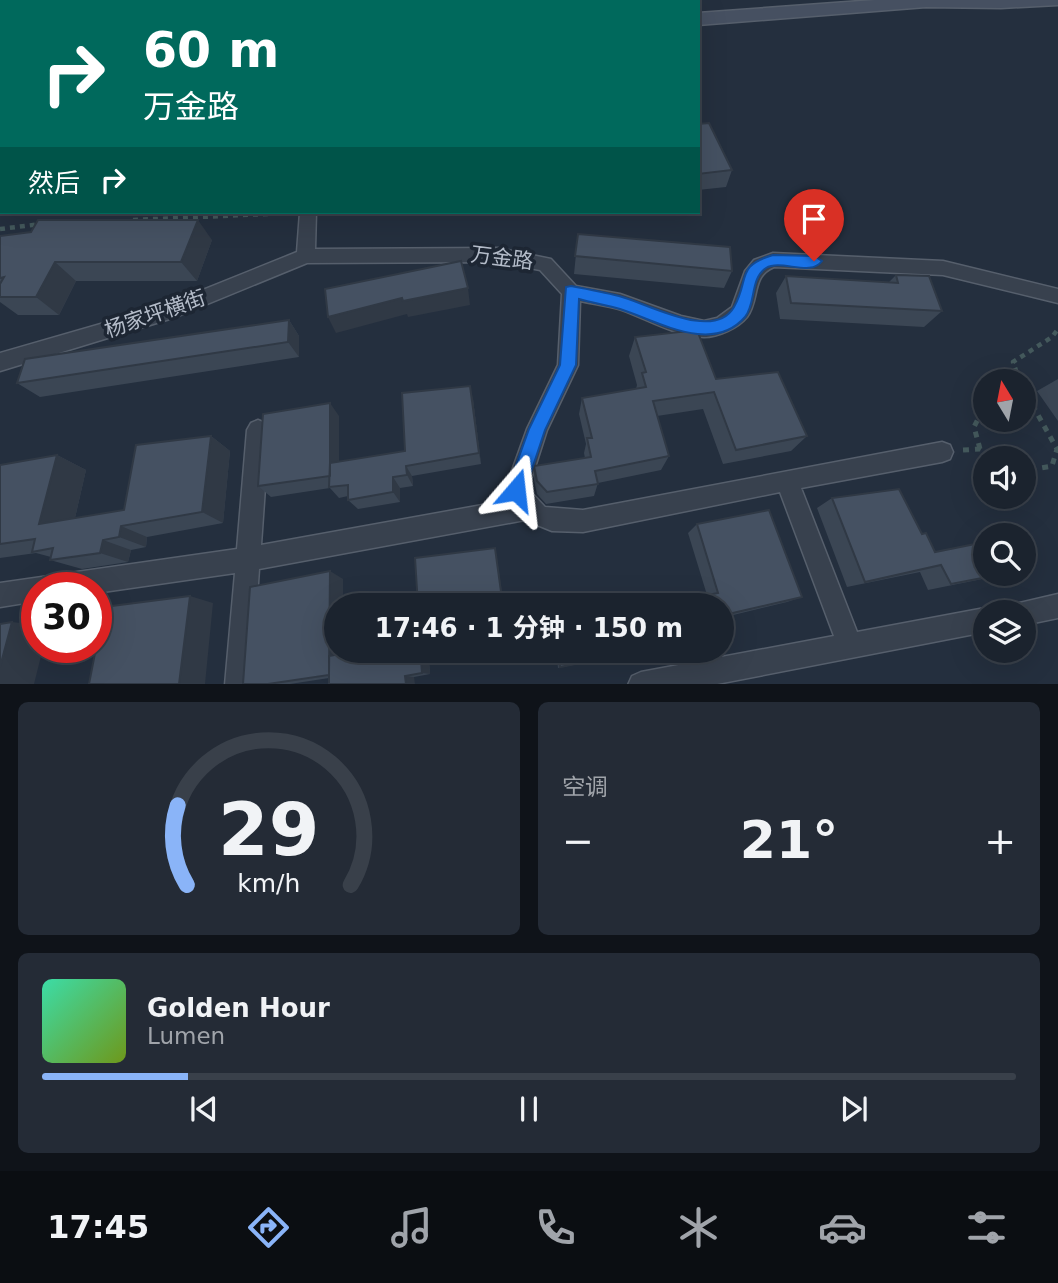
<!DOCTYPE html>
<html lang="zh">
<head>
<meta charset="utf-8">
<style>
	:root { --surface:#1b232e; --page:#242b36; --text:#f1f3f6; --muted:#a0a4aa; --line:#39404a; --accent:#8ab4f8 }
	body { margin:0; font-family:"DejaVu Sans","Noto Sans SC",sans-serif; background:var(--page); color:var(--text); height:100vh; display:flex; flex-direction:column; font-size:26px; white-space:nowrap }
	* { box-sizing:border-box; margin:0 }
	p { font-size:23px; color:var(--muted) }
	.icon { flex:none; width:38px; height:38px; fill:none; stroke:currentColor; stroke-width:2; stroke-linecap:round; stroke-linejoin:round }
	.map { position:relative; height:684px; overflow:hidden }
	.sheet { display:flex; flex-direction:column; gap:18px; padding:18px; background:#0f1319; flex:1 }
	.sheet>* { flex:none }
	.top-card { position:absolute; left:0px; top:0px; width:700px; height:214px; box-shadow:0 7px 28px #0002,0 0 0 2px var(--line); background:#00695c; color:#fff; overflow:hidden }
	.needle { width:46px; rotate:350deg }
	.buttons { position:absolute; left:973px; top:369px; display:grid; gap:14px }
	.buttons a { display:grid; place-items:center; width:63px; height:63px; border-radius:50%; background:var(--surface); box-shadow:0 7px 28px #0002,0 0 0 2px var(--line); font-size:35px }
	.speed { position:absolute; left:21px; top:572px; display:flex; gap:14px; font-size:35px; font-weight:700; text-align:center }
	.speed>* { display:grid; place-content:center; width:91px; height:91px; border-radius:50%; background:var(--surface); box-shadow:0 7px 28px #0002,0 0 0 2px var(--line); line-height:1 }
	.speed .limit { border:10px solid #d22; background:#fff; color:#111 }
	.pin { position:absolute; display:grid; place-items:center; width:60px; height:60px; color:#fff; margin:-72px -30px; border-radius:50% 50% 50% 0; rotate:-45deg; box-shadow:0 0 7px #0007 }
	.pin .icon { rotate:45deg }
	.me { position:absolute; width:77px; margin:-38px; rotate:17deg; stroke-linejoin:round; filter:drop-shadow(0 0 5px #0008) }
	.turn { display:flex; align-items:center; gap:24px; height:147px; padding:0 28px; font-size:32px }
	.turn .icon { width:91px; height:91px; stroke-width:2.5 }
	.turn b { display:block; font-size:49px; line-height:60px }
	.then { display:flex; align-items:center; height:66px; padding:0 28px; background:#0003; gap:14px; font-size:26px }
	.big { font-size:52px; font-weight:700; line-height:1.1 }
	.sheet .card { flex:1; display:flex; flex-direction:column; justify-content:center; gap:10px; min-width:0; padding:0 24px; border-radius:10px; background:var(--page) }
	.sheet .dial { align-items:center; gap:0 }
	.dial svg { height:182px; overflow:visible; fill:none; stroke:var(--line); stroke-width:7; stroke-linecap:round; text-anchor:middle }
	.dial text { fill:var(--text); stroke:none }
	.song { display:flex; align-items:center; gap:21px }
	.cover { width:84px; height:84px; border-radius:10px; background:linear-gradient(135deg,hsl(160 70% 55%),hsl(80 70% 35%)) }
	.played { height:7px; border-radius:4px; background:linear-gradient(90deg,var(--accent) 15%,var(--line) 15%) }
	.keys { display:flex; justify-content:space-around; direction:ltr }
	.heat { display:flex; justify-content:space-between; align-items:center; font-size:38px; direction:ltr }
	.sheet .tiles { flex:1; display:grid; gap:18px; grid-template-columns:1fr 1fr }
	.card:last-child { grid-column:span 2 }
	.trip { position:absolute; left:324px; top:593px; width:410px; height:70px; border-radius:35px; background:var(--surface); box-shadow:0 7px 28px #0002,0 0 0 2px var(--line); font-weight:700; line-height:70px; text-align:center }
	.tab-bar { display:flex; height:112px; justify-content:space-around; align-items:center; background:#0b0e12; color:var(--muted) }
	.tab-bar .icon { width:49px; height:49px }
	.tab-bar .active { color:var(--accent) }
	.tab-bar b { font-size:32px; color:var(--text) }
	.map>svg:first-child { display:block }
</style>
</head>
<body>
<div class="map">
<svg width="1058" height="685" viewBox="0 0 1058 685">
	<rect width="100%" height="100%" fill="#242f3e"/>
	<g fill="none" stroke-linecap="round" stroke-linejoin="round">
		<g stroke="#565f6c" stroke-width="2">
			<path id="lane" d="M17,0H23L22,2H16Z
				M2,34V41H0V35Z"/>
		</g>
		<g stroke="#565f6c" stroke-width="3">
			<path id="street" d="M131,0H143L144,2H132Z
				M0,57H2V65H0Z
				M300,212H316L315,249L498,248L551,259L576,286L620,294L681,316L704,321L717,318L732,307L745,271L754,260L773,253L943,261L1058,289V303L943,275L774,267C751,276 760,300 747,317C738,328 718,337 704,337C677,337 647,319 622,310C609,306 594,304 580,301L578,365L547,430L528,489L545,507L583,510L942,442L950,445L953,452L950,459L942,462L801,488L857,632L985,608L994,612H985V632L712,685H628L632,676L641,672L834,636L780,492L583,532L552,531L525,520L259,569L251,685H225L235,573L96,593V588H37V601L0,607V583L237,549L247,430L251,423L258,420L265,423L269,430L261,545L510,500L505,490L527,429L558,365L562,294L540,270L498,262L307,263L173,318L0,371V353L163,306L297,252Z
				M1058,594V618L1024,625V612H1012L1015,604Z"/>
		</g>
		<g stroke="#565f6c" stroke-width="3">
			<path id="secondary" d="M875,0H1058V5L1001,8L926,7L698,25V13Z"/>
		</g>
		<path stroke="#44595c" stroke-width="4.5" stroke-dasharray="5 5" stroke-linecap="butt" d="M133,220L289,213
			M0,229L41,224
			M1020,382L1013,362L1052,337L1058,329
			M1024,389L1029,399"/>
		<path stroke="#44595c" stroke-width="5" stroke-dasharray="6 6" stroke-linecap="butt" d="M1024,399H1029L1057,449L1052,466L1024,471
			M980,449L974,427L985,405
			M963,450L980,449L997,458"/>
		<use href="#lane" fill="#38414e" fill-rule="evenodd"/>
		<use href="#street" fill="#38414e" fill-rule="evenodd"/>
		<use href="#secondary" fill="#465061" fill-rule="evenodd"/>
	</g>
	<path fill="#3b4654" d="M2,85V118L0,116V89Z
		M698,124L732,170L726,187L698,190Z
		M495,212H514L495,214Z
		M578,234L732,271L724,288L574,274Z
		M0,236L212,240L197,281H76L59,315H18L0,302Z
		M896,275L942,311L924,327L780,319L776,293L786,276L889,282Z
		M289,320L299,336V357L40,397L17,383Z
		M635,337L716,379L807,436L791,451L723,464L703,409L657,416L669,456L661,470L598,483L594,496L546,504L537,494L534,480V466L585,458L584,453L586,444L579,414L582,398L636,389L637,385L629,356Z
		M1058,379V421L1037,391Z
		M473,399L481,464L412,476L413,486L400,488V502L358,509L348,500V496L339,498L330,488L271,497L258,486L339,416V462L405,451Z
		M211,436L230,451L223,523L147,537L146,547L131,550L128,562L82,569L50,560L51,557L36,553L0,558V465L57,455L86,470L75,518L124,510Z
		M832,498L922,534L935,552L985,574H1007L928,590L920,572L847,587L817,508Z
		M697,524L802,597L787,602L725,617L730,634L721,636V606L707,595L688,533Z
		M343,579V606H336L343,654L357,651H480L429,661L430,674L414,677L329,678L290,684H243Z
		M556,651H646L558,668Z"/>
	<path fill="#303945" d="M198,220L212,240L197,281L181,262Z
		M55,262L76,281L59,315L36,297Z
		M468,288L470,305L408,317L407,314L336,333L328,317L402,298Z
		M289,320L299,336V357L288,342Z
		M470,386L473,399L481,464L479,453Z
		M330,403L339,416V487L330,476Z
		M211,436L230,451L223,523L202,512Z
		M57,455L86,470L71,535L39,524Z
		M406,466L412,476L413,486L407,475Z
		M393,477L400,488V502L393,492Z
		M121,526L147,537L146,547L119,537Z
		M103,540L131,550L128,562L100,553Z
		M495,548L497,558L504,606H503Z
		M330,571L343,579V606H336V651H343V676L329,675Z
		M190,596L213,603L205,684H179Z
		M12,622L37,625V648H43L34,684H0V667Z
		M421,659L429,661L430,674L422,673Z
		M405,676L414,677L415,684H406Z"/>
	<path fill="#455162" stroke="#303945" stroke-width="2" d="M205,0H247V2H205Z
		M2,85V106H0V89Z
		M709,123L732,170L698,174V124Z
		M38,220H198L181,262H55L36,297H0V284L4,277L0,278V236L31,232Z
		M578,234L730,247L732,271L575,256Z
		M461,261L468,288L403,301L402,298L328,317L325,289Z
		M896,275L929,276L942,311L791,303L786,276L898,283Z
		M289,320L288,342L17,383L25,359Z
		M697,330L716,379L778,372L807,436L736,450L714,392L653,401L669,456L595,471L598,484L547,492L537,481L534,466L591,457L587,438H592L582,398L646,387L642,373L646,372L635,337Z
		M470,386L479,453L406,466L407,475L393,477V492L348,500V485L329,487L330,463L405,451L402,393Z
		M330,403V476L258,486L263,414Z
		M211,436L202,512L121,526L119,537L103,540L100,553L50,560L53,548L32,552L35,539L0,544V465L57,455L39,524L124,510L136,445Z
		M899,489L922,534L926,533L935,552L985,542V574H1003L951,584L941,565L865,582L832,498Z
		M769,510L802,597L724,615L730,634L721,635V606H648L718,593L697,524Z
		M495,548L503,606H418L415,558Z
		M330,571L329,675L268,684H243L250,587Z
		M190,596L179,684H89L104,607Z
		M12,622L0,667V624Z
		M357,651H461L421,659L422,673L405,676L406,684H329V656Z
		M558,651H641L560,667Z"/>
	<path fill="#1a73e8" stroke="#114b97" stroke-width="2" d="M773,255L814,256L822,261C811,277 781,259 766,268C750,278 756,304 745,317C712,355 658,321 620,309C607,305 592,303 579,299L576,365L545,430L523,496L516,499L510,496L507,490L529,429L560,365L566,287L571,286C587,289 603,292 619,296C647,303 714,342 734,307C750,279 735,266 773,255Z"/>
	<g text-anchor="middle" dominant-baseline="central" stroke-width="7" stroke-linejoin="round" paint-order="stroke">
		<g font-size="21" fill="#b4bcc9" stroke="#1d2633">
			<text transform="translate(502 258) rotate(7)">万金路</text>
			<text transform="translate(155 314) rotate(-19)">杨家坪横街</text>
		</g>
	</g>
</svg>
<div class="buttons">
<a><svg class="needle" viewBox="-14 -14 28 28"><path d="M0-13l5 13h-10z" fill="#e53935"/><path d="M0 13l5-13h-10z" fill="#a0a4aa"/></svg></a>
<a><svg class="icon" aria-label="sound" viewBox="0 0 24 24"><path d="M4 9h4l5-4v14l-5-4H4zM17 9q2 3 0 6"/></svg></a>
<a><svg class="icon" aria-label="search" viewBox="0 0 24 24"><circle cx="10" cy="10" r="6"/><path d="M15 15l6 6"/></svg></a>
<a><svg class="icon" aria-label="layers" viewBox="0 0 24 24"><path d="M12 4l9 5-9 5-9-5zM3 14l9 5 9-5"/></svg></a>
</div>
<div class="speed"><div class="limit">30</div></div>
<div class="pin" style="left:814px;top:261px;background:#d93025"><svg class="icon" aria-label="arrive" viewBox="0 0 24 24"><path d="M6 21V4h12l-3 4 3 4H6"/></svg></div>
<svg class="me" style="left:516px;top:490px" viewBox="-20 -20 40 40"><path d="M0-17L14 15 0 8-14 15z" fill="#1a73e8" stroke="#fff" stroke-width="4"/></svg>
<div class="trip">17:46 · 1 分钟 · 150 m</div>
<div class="top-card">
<div class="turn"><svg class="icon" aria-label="right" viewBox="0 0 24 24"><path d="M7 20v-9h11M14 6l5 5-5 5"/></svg><div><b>60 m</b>万金路</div></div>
<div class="then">然后<svg class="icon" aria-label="right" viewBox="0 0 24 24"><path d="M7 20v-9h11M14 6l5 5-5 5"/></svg></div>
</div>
</div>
<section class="sheet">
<div class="tiles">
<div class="card dial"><svg viewBox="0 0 100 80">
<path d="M14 69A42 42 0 1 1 86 69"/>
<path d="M14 69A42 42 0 0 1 10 34" stroke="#8ab4f8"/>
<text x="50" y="56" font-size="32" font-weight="700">29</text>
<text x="50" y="72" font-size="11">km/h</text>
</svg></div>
<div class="card"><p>空调</p>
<div class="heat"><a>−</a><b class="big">21°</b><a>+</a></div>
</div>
<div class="card">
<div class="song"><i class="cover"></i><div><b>Golden Hour</b><p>Lumen</p></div></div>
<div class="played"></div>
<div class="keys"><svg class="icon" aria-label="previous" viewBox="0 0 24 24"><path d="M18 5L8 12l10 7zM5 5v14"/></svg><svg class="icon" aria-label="pause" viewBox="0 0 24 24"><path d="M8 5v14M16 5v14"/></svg><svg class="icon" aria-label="next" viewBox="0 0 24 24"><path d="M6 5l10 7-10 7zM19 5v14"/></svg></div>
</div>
</div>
</section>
<nav class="tab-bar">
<b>17:45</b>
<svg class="icon active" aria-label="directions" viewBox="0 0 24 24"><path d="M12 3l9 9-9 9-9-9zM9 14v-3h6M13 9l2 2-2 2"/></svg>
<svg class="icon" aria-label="music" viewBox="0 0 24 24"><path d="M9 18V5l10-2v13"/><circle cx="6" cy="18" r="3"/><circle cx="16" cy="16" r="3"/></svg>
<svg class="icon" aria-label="phone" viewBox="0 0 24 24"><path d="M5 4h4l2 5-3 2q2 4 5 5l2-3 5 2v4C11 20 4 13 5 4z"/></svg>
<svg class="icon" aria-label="climate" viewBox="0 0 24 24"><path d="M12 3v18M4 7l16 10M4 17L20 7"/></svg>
<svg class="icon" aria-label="car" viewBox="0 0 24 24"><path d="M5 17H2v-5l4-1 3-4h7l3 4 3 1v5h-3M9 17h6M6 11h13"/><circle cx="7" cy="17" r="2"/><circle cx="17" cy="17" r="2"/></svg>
<svg class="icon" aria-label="filters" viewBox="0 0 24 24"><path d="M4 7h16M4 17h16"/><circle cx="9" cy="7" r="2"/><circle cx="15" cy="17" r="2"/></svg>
</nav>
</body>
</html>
